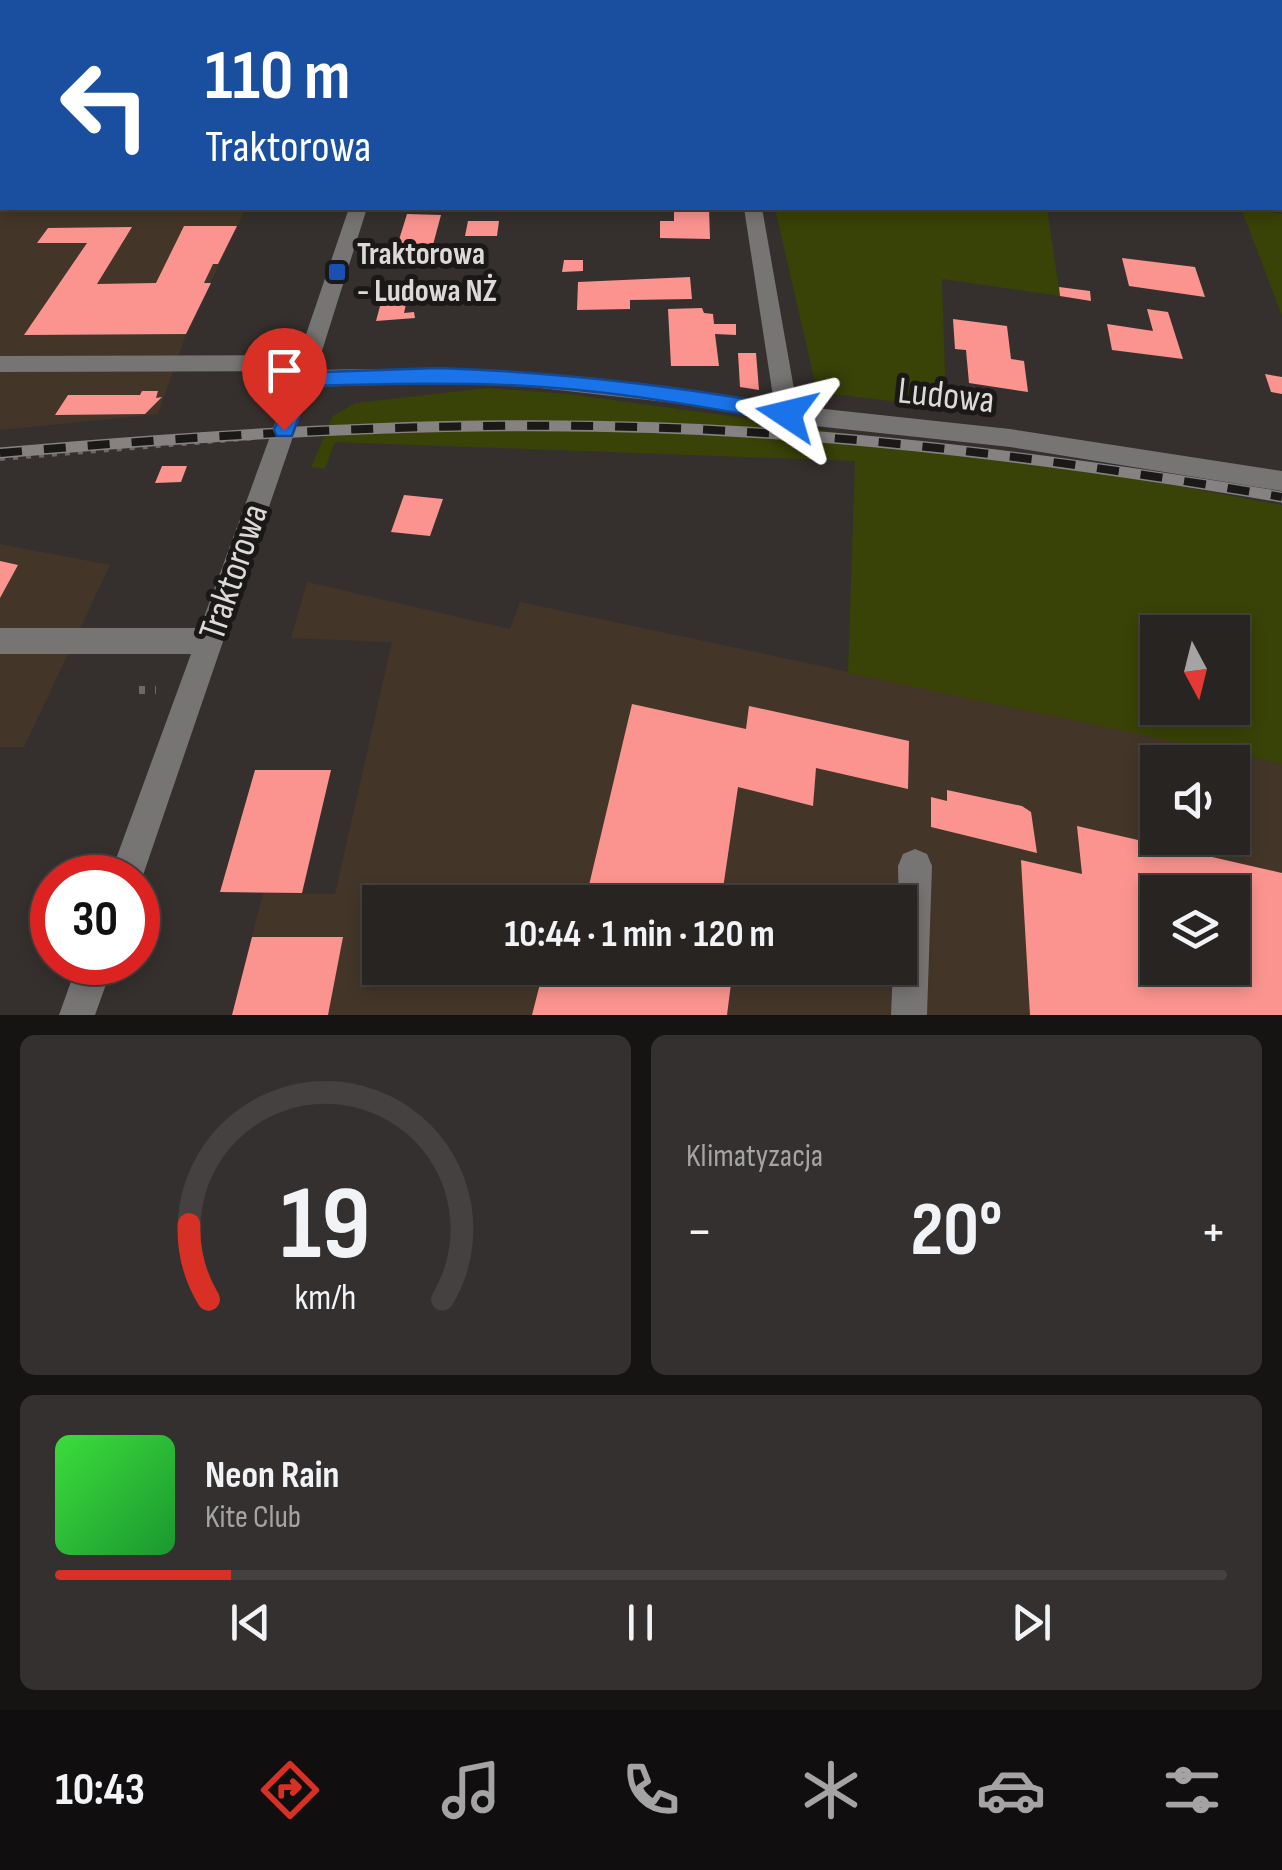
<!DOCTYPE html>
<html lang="pl">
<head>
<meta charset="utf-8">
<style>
	:root { --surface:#282422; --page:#34302f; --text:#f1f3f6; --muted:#a5a4a5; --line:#444140; --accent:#d93025 }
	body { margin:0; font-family:"Sofia Sans Condensed",sans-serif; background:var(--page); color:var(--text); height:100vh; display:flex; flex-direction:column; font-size:38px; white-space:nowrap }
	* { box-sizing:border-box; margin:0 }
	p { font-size:32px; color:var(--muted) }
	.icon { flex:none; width:55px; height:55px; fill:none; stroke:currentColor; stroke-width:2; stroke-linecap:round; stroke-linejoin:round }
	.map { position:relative; height:1015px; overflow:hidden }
	.sheet { display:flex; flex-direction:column; gap:20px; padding:20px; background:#161413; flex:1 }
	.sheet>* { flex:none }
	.hud { position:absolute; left:0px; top:0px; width:1282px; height:210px; box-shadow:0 5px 15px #0003,0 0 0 2px var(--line); background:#1a4fa0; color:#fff; overflow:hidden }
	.needle { width:65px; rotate:173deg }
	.controls { position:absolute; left:1140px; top:615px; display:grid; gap:20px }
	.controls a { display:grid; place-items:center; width:110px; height:110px; border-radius:0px; background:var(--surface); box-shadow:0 5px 15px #0003,0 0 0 2px var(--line); font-size:50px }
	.speed { position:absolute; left:30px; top:855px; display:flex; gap:20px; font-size:50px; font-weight:700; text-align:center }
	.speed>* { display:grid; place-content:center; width:130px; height:130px; border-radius:50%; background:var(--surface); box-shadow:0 5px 15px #0003,0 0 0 2px var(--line); line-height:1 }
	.speed .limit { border:15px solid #d22; background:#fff; color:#111 }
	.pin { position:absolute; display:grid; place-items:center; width:85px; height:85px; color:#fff; margin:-102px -42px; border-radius:50% 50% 50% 0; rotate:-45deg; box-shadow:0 0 10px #0007 }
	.pin .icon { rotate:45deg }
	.me { position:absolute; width:110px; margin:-55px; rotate:280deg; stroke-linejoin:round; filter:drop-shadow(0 0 8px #0008) }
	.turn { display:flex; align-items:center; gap:35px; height:210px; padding:0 40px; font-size:45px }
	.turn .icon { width:130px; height:130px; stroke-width:2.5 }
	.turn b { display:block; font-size:70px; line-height:85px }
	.big { font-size:75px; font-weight:700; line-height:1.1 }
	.sheet .card { flex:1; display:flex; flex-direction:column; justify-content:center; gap:15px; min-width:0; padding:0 35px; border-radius:15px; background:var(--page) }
	.sheet .dial { align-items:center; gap:0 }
	.dial svg { height:260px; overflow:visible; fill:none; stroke:var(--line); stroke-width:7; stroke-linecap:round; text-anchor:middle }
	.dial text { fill:var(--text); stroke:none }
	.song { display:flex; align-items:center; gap:30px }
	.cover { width:120px; height:120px; border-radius:15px; background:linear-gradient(135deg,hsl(120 70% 55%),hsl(130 70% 35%)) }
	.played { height:10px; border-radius:5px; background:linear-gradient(90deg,var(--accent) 15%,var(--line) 15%) }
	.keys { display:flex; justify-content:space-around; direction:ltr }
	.heat { display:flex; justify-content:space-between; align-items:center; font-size:55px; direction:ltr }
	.sheet .tiles { flex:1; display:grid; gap:20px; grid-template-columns:1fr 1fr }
	.card:last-child { grid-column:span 2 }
	.trip { position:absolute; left:362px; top:885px; width:555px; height:100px; border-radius:0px; background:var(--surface); box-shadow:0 5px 15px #0003,0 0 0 2px var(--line); font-weight:700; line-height:100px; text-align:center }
	.menu { display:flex; height:160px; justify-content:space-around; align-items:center; background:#100e0e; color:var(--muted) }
	.menu .icon { width:70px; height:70px }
	.menu .active { color:var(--accent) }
	.menu b { font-size:45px; color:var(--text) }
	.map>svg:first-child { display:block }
</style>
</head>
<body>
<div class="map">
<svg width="1282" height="1015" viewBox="0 0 1282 1015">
	<rect width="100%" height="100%" fill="#35302e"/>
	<path fill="#433628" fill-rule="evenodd" d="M0,0H378L2,2V208H246L186,334L158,414L0,430Z
		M496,0H1282V163L1280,2Z
		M0,544L110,565L24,747H0Z
		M307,582L510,629L520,602L1282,764V1015H232L263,893L335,894L392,642L291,638ZM1158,762H1232V838H1158ZM1158,892H1232V968H1158ZM380,902H900V968H380Z"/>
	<path fill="#394207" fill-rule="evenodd" d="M775,208H1047L1060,296L942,279L946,408L817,392Z
		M1241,208L1282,214V316Z
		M488,388L568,394L795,425L964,456L1134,478L1282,505V764L848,673L855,461L335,442L325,469L311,467L333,416L355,403ZM1232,632V708H1158V632Z"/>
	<path fill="#fb948f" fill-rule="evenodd" d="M674,208H709L710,239L660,238V221H674Z
		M407,214L441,215L430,256H394Z
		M468,221H499L497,236H465Z
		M184,226H237L218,264H213L204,283H211L186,334L24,335L87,243H37L48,228L132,227L97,284L156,283Z
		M1122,258L1195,267L1205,297L1129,286Z
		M564,260H583V271L562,272Z
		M690,277L692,299L630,300V309L577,310L578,282Z
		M1059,287L1090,291L1091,301L1060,296Z
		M383,295H408L404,313L414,312L415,318L376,321Z
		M702,308L704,313L713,314L714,324H736V335L715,334L719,366H671L668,309Z
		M1147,309L1168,312L1183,359L1112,350L1107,324L1153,331Z
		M953,319L1007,326L1011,359L1024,361L1028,392L969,383L966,350L955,349Z
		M738,353H756L759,390L740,387Z
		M1265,374L1282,377V394L1271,392Z
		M142,391H158L156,398L162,397L145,414L55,415L68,395H140Z
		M162,466H187L181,482L155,483Z
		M404,495L443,499L430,536L391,532Z
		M0,561L18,565L0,598Z
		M632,704L746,729L749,706L909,741L908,789L816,768L813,806L738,787L721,902H585Z
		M255,770H331L302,893L220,892Z
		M947,790L1022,806L1031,812L1037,853L931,827V797L947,801Z
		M1077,826L1282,873V1015H1030L1021,860L1082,874ZM1158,892H1232V968H1158Z
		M252,937H343L328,1015H232Z
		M544,968H733L727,1015H532Z"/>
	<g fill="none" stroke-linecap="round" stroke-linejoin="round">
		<path stroke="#6e6968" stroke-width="6" stroke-dasharray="5 8" stroke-linecap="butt" d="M0,458L256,437"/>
		<path stroke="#6e6968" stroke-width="8" stroke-dasharray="6 10" stroke-linecap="butt" d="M139,690H156"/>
		<path fill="#777474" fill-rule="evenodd" d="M563,0H577V2H564Z
			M1280,18H1282V26H1280Z
			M0,94H2V104H0Z
			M1280,118H1282V128H1280Z
			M0,196H2V206H0Z
			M349,208H367L316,370C474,366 618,375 774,403L744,208H762L797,406L1010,429L1282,471V491L1010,447L787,423L693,405L531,387L439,383L310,387L138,890V878H109L191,654H0V628H200L294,371L0,372V356L299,355Z
			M915,849L927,854L932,866L927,1015H891L893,968H900L898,866L903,854Z
			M78,962H114L95,1015H59Z"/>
		<g stroke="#868281" stroke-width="11">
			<path id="rail" d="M0,453C254,431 509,416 764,433C938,444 1110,468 1282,497"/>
		</g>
		<use href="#rail" stroke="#1b1818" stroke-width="8" stroke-dasharray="22" stroke-linecap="butt"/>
	</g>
	<path fill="#1a73e8" stroke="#114b97" stroke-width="2.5" d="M438,368C556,372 671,385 787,406L798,414L787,422C701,406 614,391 527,386C454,382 382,384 310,386L292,436H277L274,430L295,373Z"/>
	<rect fill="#1a4fb4" stroke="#1b1818" stroke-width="4" x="327" y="262" width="20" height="20" rx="5"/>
	<g text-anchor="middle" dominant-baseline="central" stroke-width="10" stroke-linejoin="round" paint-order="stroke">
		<g font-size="32" font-weight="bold" fill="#dcd9d8" stroke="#1b1818" text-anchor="start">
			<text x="357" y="254">Traktorowa<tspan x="357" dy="37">- Ludowa NŻ</tspan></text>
		</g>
		<g font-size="38" fill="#dcd9d8" stroke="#1b1818">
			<text transform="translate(946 396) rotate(6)">Ludowa</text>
			<text transform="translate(234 572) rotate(-71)">Traktorowa</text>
		</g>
	</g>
</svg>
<div class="controls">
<a><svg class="needle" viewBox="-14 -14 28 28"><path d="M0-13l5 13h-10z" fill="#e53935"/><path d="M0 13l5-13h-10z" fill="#a5a4a5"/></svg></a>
<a><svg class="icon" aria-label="sound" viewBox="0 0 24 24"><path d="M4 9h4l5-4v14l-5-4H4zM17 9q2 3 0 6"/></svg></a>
<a><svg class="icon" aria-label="layers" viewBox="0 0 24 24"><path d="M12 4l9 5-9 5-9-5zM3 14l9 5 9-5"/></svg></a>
</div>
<div class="speed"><div class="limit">30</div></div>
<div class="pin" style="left:284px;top:430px;background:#d93025"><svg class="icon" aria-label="arrive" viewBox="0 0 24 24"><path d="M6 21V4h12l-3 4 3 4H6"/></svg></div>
<svg class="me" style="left:787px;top:414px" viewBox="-20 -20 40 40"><path d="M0-17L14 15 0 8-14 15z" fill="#1a73e8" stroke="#fff" stroke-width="4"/></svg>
<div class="trip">10:44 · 1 min · 120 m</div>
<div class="hud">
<div class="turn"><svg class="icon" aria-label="left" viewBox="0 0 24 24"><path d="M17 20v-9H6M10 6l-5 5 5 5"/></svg><div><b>110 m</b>Traktorowa</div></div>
</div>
</div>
<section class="sheet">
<div class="tiles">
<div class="card dial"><svg viewBox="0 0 100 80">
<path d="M14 69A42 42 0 1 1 86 69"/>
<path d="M14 69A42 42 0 0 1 8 46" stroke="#d93025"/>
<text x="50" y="56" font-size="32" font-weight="700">19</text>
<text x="50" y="72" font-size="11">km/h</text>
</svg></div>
<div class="card"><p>Klimatyzacja</p>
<div class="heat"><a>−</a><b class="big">20°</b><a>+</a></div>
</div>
<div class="card">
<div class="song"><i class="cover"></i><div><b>Neon Rain</b><p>Kite Club</p></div></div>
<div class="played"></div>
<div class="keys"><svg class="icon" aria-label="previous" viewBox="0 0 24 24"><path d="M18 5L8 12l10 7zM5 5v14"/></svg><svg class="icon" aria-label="pause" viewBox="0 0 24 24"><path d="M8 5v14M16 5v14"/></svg><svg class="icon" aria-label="next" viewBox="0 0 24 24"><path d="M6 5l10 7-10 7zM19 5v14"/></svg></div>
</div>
</div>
</section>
<nav class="menu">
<b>10:43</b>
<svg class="icon active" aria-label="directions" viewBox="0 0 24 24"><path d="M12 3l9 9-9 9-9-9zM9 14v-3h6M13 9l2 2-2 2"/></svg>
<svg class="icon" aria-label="music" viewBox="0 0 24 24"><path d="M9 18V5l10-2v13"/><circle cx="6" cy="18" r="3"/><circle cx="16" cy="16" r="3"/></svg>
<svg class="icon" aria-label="phone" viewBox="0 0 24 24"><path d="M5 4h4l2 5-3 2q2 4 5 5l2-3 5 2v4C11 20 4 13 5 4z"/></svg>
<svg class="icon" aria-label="climate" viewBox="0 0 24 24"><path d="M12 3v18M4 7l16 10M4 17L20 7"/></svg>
<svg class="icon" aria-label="car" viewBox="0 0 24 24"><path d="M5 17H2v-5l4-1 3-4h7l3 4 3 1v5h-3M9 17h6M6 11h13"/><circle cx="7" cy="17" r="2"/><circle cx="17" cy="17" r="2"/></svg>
<svg class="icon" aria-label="filters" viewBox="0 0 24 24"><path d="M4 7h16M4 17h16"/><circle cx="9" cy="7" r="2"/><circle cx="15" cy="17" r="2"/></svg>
</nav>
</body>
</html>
